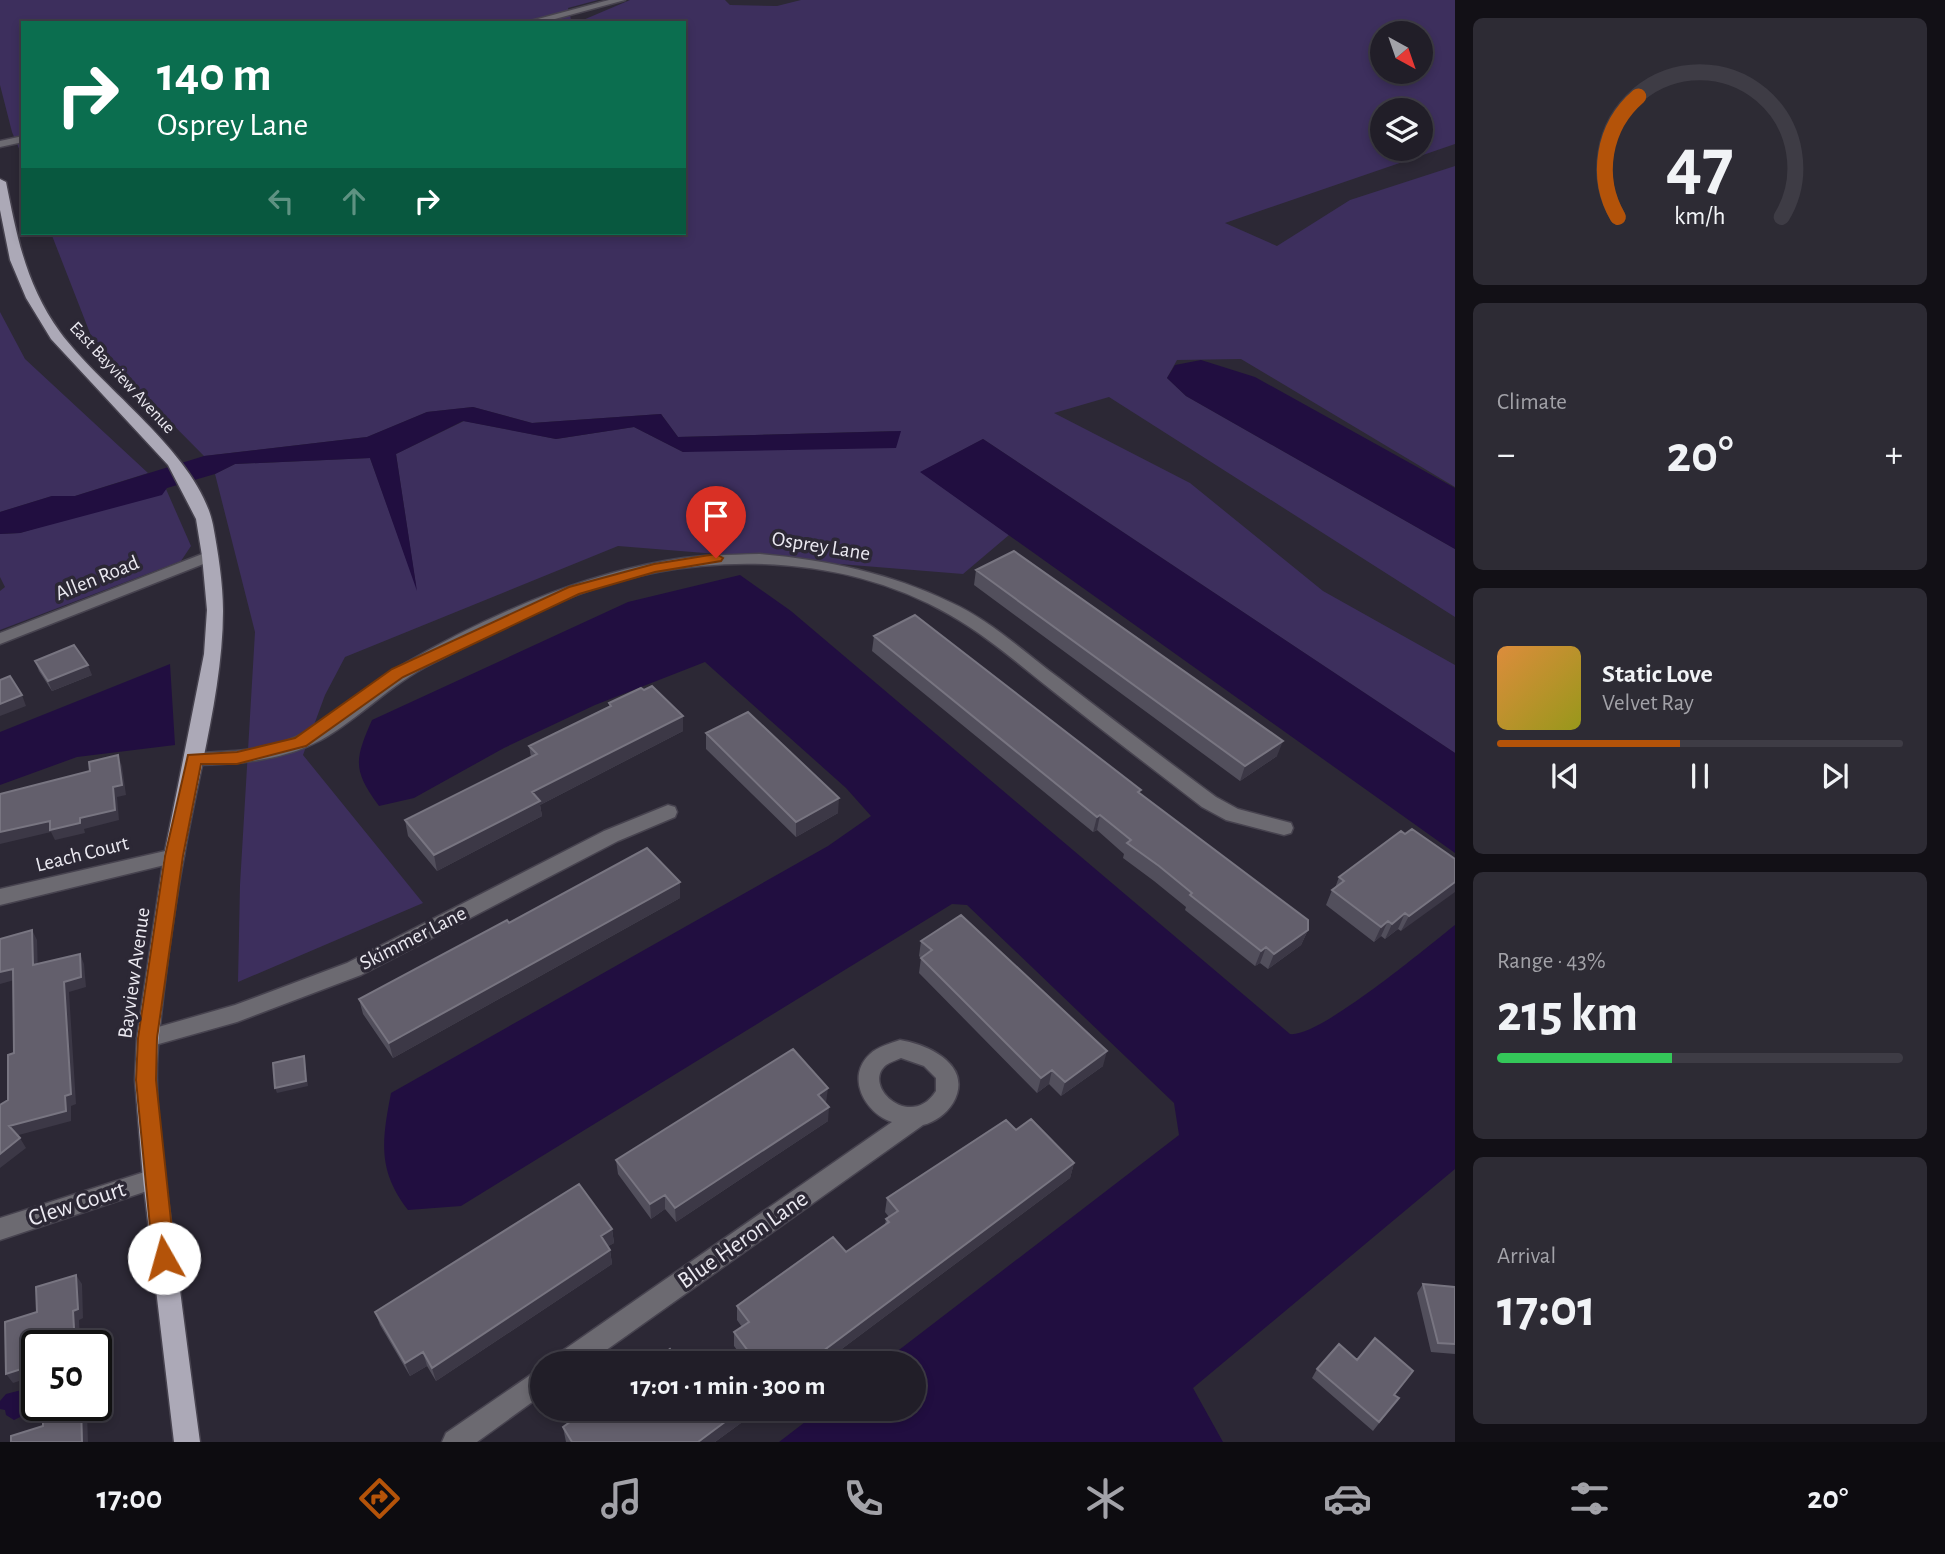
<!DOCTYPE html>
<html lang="en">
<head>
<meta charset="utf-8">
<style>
	:root { --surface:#211e28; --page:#2d2b34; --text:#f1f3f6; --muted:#a2a2a8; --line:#3e3c45; --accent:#b45309 }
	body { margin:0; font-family:"Alegreya Sans",sans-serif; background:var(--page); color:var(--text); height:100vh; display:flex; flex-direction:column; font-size:26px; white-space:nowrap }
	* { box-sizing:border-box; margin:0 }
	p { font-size:23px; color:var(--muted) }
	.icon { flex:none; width:38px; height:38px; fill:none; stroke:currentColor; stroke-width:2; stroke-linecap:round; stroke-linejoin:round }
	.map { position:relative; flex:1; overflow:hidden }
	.details { display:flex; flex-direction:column; gap:18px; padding:18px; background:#121016; width:490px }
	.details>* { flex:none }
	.hud { position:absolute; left:21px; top:21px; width:665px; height:214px; border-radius:0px; box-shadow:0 4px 10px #0003,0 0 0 2px var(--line); background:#0b6e4f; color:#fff; overflow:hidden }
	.needle { width:46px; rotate:140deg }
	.tools { position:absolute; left:1370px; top:21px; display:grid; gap:14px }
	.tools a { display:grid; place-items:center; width:63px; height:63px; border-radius:50%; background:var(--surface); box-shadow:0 4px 10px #0003,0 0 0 2px var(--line); font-size:35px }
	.speed { position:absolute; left:21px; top:1330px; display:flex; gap:14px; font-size:35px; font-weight:700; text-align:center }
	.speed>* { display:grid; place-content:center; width:91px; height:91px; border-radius:50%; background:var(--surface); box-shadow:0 4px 10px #0003,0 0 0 2px var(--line); line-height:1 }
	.speed .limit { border:4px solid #111; border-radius:10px; background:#fff; color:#111 }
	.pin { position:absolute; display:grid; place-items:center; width:60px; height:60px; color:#fff; margin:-72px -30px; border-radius:50% 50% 50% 0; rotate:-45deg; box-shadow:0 0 7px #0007 }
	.pin .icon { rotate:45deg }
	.me { position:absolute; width:77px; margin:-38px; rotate:353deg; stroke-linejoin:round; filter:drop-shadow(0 0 5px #0008) }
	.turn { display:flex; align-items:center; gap:24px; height:147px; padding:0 21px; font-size:32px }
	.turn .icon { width:91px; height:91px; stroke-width:2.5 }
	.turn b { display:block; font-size:49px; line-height:60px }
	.lanes { display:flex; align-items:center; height:66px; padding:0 21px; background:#0003; justify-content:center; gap:35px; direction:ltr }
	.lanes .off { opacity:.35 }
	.big { font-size:52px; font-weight:700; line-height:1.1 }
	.details .widget { flex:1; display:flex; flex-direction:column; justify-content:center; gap:10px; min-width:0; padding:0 24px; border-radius:10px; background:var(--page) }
	.details .dial { align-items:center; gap:0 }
	.dial svg { height:182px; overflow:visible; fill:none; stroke:var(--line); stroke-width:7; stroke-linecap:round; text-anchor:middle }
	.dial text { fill:var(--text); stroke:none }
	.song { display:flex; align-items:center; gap:21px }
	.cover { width:84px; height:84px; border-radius:10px; background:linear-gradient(135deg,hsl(30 70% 55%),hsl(60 70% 35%)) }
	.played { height:7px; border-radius:4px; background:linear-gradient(90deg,var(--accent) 45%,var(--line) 45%) }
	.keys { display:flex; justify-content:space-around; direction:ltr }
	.heat { display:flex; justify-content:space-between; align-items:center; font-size:38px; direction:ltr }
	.charge { height:10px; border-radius:5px; background:linear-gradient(90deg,#34c759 43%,var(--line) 0) }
	.trip { position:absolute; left:530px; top:1351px; width:396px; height:70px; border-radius:35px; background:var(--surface); box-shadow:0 4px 10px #0003,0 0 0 2px var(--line); font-weight:700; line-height:70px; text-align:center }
	.dock { display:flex; height:112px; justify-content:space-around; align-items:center; background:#0d0c10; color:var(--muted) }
	.dock .icon { width:49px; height:49px }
	.dock .current { color:var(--accent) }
	.dock b { font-size:32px; color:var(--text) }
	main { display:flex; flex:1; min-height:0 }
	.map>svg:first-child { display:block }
</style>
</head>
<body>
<main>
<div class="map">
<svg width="1455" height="1442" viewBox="0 0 1455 1442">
	<rect width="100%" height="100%" fill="#2c2835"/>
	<path fill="#3d2f5d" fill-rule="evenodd" d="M0,0H598L568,8L572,23H23V158L12,132L0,85Z
		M630,0H725L730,5L777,6L801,0H1455V144L1225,223L1277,246L1350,200L1455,166V487L1241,359L1177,360L1167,378L1186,396L1455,549V617L1109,397L1054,413L1190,483L1323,591L1455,665V753L983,439L921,472L1009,535L963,574L618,546L345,657L325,695L303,755L423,903L238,982L240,885L255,632L215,474L235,464L370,458L416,586L396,454L464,421L556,439L634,427L683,452L900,431L678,437L661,414L532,423L473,407L427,412L367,437L204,456L95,346L51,233H684V23H576ZM1382,33H1421V72H1382ZM1382,110H1421V149H1382Z
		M0,312L25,359L148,473L75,496H52L0,512Z
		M166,489L191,546L181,561L0,630V591L5,587L0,577V534L20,533Z"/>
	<path fill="#210e40" d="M1201,360L1255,377L1455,488V549L1186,396L1167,378L1175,365Z
		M473,407L532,423L661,414L678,437L901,431L896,448L683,452L634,427L556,439L463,421L396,454L417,591L370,458L235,464L215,474L167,488L162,495L20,533L0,534V512L52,496H75L204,456L367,437L427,412Z
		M983,439L1455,753V853L920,472Z
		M740,575L791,611L1290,1034C1319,1038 1427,947 1455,925V1169L1193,1388L1223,1442H779L822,1409H914V1363H882L1179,1135L1174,1103L967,905L952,904L461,1206L408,1210C377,1170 382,1140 391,1093L828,846L871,816L846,788L705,662L595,705L504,748L414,798L379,806C353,770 354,761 372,720L628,602Z
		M170,664L175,745L77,757L0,785V732Z
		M37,1386V1405H45L14,1420L6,1415L5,1410L0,1409V1401L6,1394Z"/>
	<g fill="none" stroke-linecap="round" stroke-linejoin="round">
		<g stroke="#47434f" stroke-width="3">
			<path id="minor" d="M609,0H625L540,23H523Z
				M23,136V142L0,147V141Z
				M210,551L216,553L218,556L216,559L0,644V633Z
				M760,554C827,560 890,573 950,602C990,620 1024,652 1059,678C1111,718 1163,758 1216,797L1238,809L1291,823L1293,828L1291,833L1284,835L1226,820L1202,807C1153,769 1103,731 1054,692C1021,666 987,636 950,615C839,551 694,550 576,595C527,613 480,639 433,663C392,683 360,718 321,740C282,761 237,764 194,765L188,764L185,759L188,754L194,753C227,752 263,751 294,738C335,721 365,686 404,664C484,618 573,577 665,561C696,555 728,555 760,554Z
				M668,805L675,807L677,812L675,817L618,841L361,975L237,1022L148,1047L141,1044L137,1038L141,1032L235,1005L347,963L604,831Z
				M174,849L181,851L184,856L181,861L0,905V889Z
				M900,1040C930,1045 974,1066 953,1103C946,1114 935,1122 923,1125L588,1363H555L558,1354L892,1122C865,1113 845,1077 870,1054C877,1047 891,1043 900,1040ZM901,1058L924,1066L936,1078V1091C911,1131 861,1086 886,1065C890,1062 897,1060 901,1058Z
				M154,1169L162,1172L165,1179L162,1186L0,1240V1218Z
				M542,1367V1395L477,1442H442L446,1433Z"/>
		</g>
		<g stroke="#47434f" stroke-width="3">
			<path id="major" d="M0,179L6,182C17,237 26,285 60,332C101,388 199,455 213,525C218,552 223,583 223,611C223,689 197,779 184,856C173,915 165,976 159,1035C152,1097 163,1162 171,1222C181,1296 190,1369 200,1442H174L143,1179L135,1080L137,1038L164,856L204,654L207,610L202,556L196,519L168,465L51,339L26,298L10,260L0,210Z"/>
		</g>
		<use href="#minor" fill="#6c6a71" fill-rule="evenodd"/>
		<use href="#major" fill="#aca9b7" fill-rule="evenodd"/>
	</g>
	<path fill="#524f5c" d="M976,570L1277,756L1240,781L974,585Z
		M874,636L1140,793L1308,930L1301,945L1268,969L1260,963L1255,966L1185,910L1186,907L1154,881L1123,858L1124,854L1097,830L1093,832L872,651Z
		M35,661L92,675L52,691L39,671Z
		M609,703L683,731L540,805L542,816L437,871L408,836L405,820L531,757L529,746L609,707Z
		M706,733L838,813L796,837L706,749Z
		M1455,859L1401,931L1398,929L1385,939L1381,936L1374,942L1326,905L1332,890L1335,888L1339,877Z
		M680,898L393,1058L363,1014L359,999L509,923Z
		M921,941L1103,1066L1061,1096L1049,1084L1037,1093L919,973L921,958L919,956Z
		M826,1103L828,1121L676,1222L665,1209L651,1219L618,1174L616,1160Z
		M1016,1130L1074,1163L1070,1178L823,1363H747L734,1346V1332L742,1327L737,1320V1306L846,1252L885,1225L886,1219L889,1217L885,1212L887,1198Z
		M612,1229L614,1243L608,1246L610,1250L612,1264L436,1381L427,1366L410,1376L380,1325L375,1312Z
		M1423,1284L1455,1287V1354L1431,1352L1417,1293Z
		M1357,1360L1407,1379L1395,1395L1399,1398L1373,1431L1312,1378L1317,1369Z
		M741,1410V1423L715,1442H566L563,1427Z"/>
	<path fill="#3c3846" d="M88,665L92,675L52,691L48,681Z
		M22,695L26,706L0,716V704Z
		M683,716V731L540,805L542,816L437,871L434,855L532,792Z
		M1283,741L1277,756L1240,781L1245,766Z
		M118,755L122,766L126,795L117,797L119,820L84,829L85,833L55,840L51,832L0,844V852V832L50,821L80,818L113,787Z
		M839,798L838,813L796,837V822Z
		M1100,815L1097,830L1093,832L1097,817Z
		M1455,881V892L1401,931L1409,916Z
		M680,882V898L393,1058L389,1043Z
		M1405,913L1398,929L1385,939L1392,924Z
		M1388,921L1381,936L1374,942L1381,927Z
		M32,930L37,940L38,975L33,965Z
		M1308,930L1301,945L1268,969L1274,954Z
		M1266,947L1260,963L1255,966L1261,951Z
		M80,954L84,964L86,987L69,992L76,1104L71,1106V1121L15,1136L9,1126L64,982Z
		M13,969L18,979L0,984V972Z
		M1107,1051L1103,1066L1061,1096L1065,1082Z
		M304,1056L305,1061L308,1086L277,1093L275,1088Z
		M1052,1070L1049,1084L1037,1093L1041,1078Z
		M828,1088L826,1103L817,1109L818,1095Z
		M829,1107L828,1121L676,1222L675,1208Z
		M20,1138L26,1148L0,1168V1154Z
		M1074,1163L1070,1178L823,1363H807Z
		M665,1195V1209L651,1219L650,1204Z
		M612,1229L614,1243L602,1250L601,1236Z
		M610,1250L612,1264L436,1381L432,1368Z
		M76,1275L82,1284L83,1318L79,1320L80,1346H75L73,1311Z
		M423,1352L427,1366L410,1376L405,1363Z
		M37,1364V1375L13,1383L6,1374Z
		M81,1406L87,1414L88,1442H82Z
		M741,1410V1423L715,1442H698Z"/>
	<path fill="#635f6c" stroke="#787581" stroke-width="2" d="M1014,551L1283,741L1245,766L976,570Z
		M915,615L1141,790L1138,792L1308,920V930L1274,954L1266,947L1261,951L1190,895L1192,893L1159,866L1127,843L1131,840L1100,815L1097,817L874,636Z
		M74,645L88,665L48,681L35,661Z
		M10,676L22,695L0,704V680Z
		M652,686L683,716L532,792L540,801L434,855L405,820L537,754L529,746L611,706L609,703L641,688L644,690Z
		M748,712L839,798L796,822L706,733Z
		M118,755L122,785L113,787L115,810L80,818V823L50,830V821L0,832V794L90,771L89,762Z
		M1412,829L1455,859V882L1409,916L1405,913L1392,924L1388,921L1381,927L1332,890L1344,881L1339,877L1401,831L1405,834Z
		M647,848L680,882L389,1043L359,999L507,920L509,923Z
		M961,915L1107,1051L1065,1082L1052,1070L1041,1078L921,958L932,950L921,941Z
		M32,930L33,965L80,954L81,977L64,982L71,1094L65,1096L66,1111L9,1126L20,1138L0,1154V1105L8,1100V1055L14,1053L13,969L0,972V939Z
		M793,1049L828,1088L818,1095L829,1107L675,1208L665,1195L650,1204L616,1160Z
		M304,1056L306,1081L275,1088L273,1063Z
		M1031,1119L1074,1163L807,1363H757L734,1332L749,1322L737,1306L833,1237L846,1252L889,1222L886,1219L898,1211L887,1198L1006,1120L1016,1130Z
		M579,1184L612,1229L601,1236L610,1250L432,1368L423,1352L405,1363L375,1312Z
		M76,1275L78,1309L73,1311L75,1346H37V1364L6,1374L5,1322L37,1312L36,1287Z
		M1423,1284L1455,1287V1344L1438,1343Z
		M1375,1338L1413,1371L1394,1395L1399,1398L1379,1422L1317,1369L1339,1344L1357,1360Z
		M670,1349L681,1363H651Z
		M700,1354L707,1363H687Z
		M81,1406L82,1442H11V1436L43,1426V1418Z
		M588,1409H740L741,1410L698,1442H572L563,1427Z"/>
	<path fill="#b45309" stroke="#753606" stroke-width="2" d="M716,554L723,558L721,561L655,572L579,594L403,677L306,746L237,764H201L183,856L157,1038L156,1080L175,1258L172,1265L164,1268L156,1265L153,1258L136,1080L138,1038L165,856L188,755L237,752L295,738L392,669L569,587L654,564Z"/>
	<g text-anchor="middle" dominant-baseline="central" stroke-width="7" stroke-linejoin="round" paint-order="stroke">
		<g font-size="18" fill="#ebe9f1" stroke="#2c2835">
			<text transform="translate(122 378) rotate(47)">East Bayview Avenue</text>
		</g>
		<g font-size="21" fill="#ebe9f1" stroke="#2c2835">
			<text transform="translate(821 546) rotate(9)">Osprey Lane</text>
			<text transform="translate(97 578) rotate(-22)">Allen Road</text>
			<text transform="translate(82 854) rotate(-14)">Leach Court</text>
			<text transform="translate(413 938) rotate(-27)">Skimmer Lane</text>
			<text transform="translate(134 973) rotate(-82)">Bayview Avenue</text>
		</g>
		<g font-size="24" fill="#ebe9f1" stroke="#2c2835">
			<text transform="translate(77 1204) rotate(-18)">Clew Court</text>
			<text transform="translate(743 1240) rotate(-35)">Blue Heron Lane</text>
		</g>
	</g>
</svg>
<div class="tools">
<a><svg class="needle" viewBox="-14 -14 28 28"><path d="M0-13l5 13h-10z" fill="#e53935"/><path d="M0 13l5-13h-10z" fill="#a2a2a8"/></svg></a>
<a><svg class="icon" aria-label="layers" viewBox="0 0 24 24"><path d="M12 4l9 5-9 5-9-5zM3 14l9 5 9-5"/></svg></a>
</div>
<div class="speed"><div class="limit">50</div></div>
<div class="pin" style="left:716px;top:558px;background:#d93025"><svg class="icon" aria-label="arrive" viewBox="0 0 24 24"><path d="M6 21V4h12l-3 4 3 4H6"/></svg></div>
<svg class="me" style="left:164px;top:1258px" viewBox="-20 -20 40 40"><circle r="19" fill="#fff"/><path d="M0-13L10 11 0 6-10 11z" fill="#b45309"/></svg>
<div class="trip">17:01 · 1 min · 300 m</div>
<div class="hud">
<div class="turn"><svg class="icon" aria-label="right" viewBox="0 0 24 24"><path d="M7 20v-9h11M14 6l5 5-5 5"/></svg><div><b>140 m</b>Osprey Lane</div></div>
<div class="lanes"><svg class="icon off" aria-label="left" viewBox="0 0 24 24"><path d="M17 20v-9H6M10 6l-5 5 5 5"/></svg><svg class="icon off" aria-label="ahead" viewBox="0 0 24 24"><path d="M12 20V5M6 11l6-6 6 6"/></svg><svg class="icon" aria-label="right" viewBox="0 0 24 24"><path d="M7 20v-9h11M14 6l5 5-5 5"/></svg></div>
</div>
</div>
<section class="details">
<div class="widget dial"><svg viewBox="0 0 100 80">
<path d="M14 69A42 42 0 1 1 86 69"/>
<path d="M14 69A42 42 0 0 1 23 16" stroke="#b45309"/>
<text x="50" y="56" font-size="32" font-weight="700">47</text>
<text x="50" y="72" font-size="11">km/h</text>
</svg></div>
<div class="widget"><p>Climate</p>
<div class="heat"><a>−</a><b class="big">20°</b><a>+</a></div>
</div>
<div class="widget">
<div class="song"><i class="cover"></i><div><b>Static Love</b><p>Velvet Ray</p></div></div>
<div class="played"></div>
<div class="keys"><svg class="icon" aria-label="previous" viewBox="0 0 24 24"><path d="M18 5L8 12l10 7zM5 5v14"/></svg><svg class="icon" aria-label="pause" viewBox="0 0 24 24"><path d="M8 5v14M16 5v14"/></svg><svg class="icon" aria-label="next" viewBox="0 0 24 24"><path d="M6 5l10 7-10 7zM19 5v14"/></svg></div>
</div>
<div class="widget"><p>Range · 43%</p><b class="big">215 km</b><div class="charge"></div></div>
<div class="widget"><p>Arrival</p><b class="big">17:01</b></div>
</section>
</main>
<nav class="dock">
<b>17:00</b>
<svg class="icon current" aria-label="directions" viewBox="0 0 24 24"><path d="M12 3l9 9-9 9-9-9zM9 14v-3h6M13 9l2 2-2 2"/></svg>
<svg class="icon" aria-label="music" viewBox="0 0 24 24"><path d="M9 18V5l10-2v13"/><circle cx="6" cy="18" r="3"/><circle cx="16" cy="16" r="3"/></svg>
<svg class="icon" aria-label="phone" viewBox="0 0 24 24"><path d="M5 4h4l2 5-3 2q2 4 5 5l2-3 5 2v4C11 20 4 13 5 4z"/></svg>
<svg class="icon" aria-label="climate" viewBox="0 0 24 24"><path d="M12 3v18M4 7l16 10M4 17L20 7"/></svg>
<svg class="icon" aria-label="car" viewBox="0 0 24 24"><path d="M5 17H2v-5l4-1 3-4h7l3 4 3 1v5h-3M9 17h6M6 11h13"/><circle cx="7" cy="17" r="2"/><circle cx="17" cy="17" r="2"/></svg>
<svg class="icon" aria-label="filters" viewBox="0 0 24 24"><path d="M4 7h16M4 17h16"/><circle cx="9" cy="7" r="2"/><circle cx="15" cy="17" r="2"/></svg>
<b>20°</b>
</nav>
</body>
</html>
